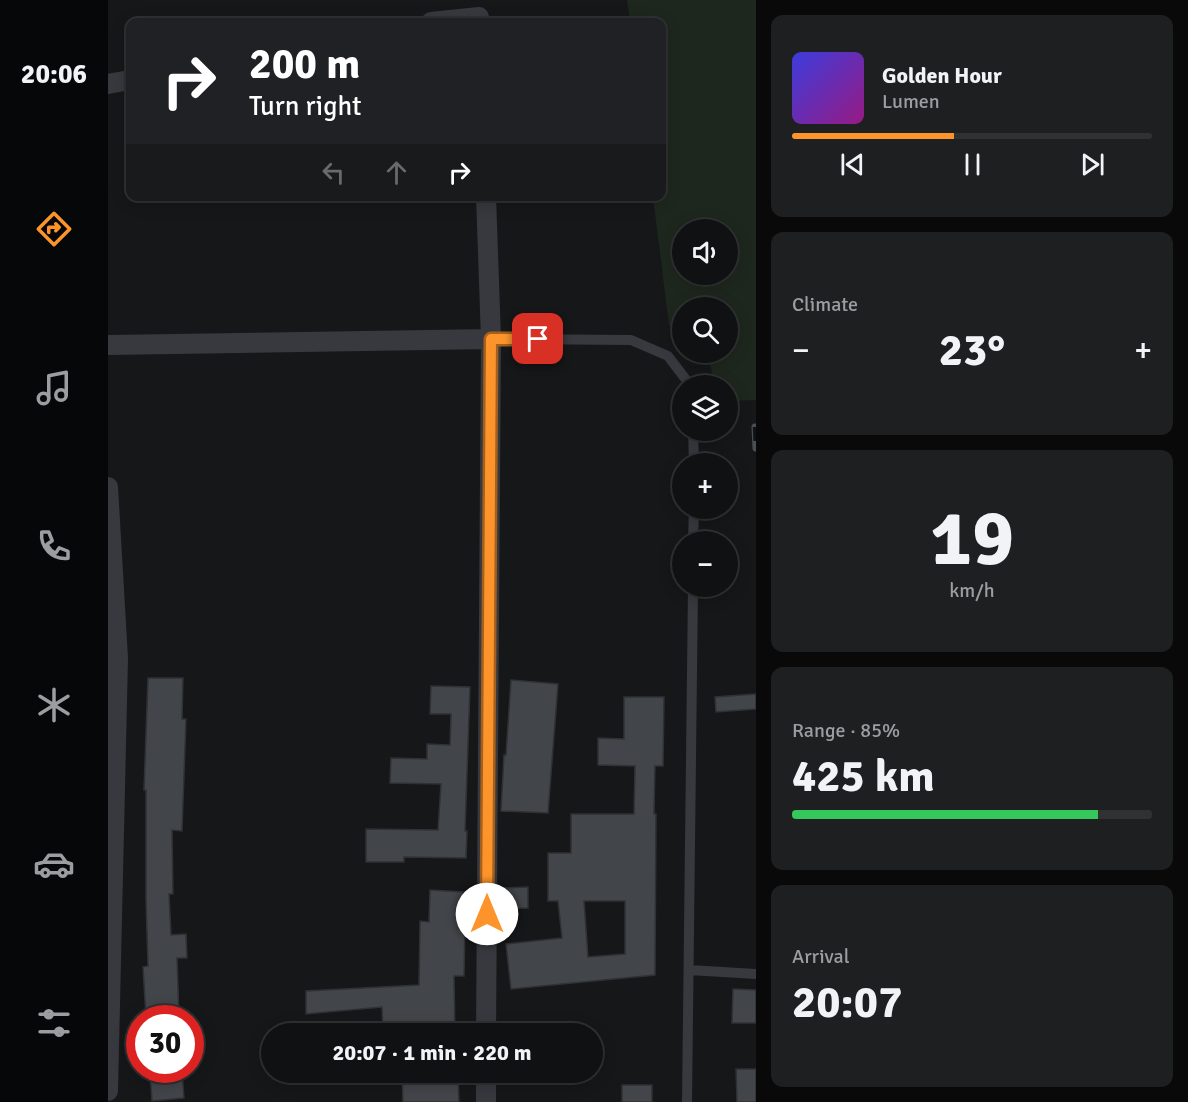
<!DOCTYPE html>
<html lang="en">
<head>
<meta charset="utf-8">
<style>
	:root { --surface:#101113; --page:#1e1f21; --text:#f1f3f6; --muted:#9c9da0; --line:#303133; --accent:#fc942b }
	body { margin:0; font-family:Signika,sans-serif; background:var(--page); color:var(--text); height:100vh; display:flex; flex-direction:column; font-size:22px; white-space:nowrap }
	* { box-sizing:border-box; margin:0 }
	p { font-size:20px; color:var(--muted) }
	.icon { flex:none; width:33px; height:33px; fill:none; stroke:currentColor; stroke-width:2; stroke-linecap:round; stroke-linejoin:round }
	.map { position:relative; flex:1; overflow:hidden }
	.details { display:flex; flex-direction:column; gap:15px; padding:15px; background:#09090a; width:432px }
	.details>* { flex:none }
	.banner { position:absolute; left:18px; top:18px; width:540px; height:183px; border-radius:12px; box-shadow:0 3px 15px #0003,0 0 0 2px var(--line); background:#202124; color:#fff; overflow:hidden }
	.tools { position:absolute; left:564px; top:219px; display:grid; gap:12px }
	.tools a { display:grid; place-items:center; width:66px; height:66px; border-radius:50%; background:var(--surface); box-shadow:0 3px 15px #0003,0 0 0 2px var(--line); font-size:30px }
	.speed { position:absolute; left:18px; top:1005px; display:flex; gap:12px; font-size:30px; font-weight:700; text-align:center }
	.speed>* { display:grid; place-content:center; width:78px; height:78px; border-radius:50%; background:var(--surface); box-shadow:0 3px 15px #0003,0 0 0 2px var(--line); line-height:1 }
	.speed .limit { border:9px solid #d22; background:#fff; color:#111 }
	.pin { position:absolute; display:grid; place-items:center; width:51px; height:51px; color:#fff; margin:-26px; border-radius:12px; box-shadow:0 3px 9px #0006 }
	.me { position:absolute; width:66px; margin:-33px; rotate:0deg; stroke-linejoin:round; filter:drop-shadow(0 0 4px #0008) }
	.turn { display:flex; align-items:center; gap:21px; height:126px; padding:0 24px; font-size:27px }
	.turn .icon { width:78px; height:78px; stroke-width:2.5 }
	.turn b { display:block; font-size:42px; line-height:51px }
	.lanes { display:flex; align-items:center; height:57px; padding:0 24px; background:#0003; justify-content:center; gap:30px; direction:ltr }
	.lanes .off { opacity:.35 }
	.big { font-size:45px; font-weight:800; line-height:1.1 }
	.details .card { flex:1; display:flex; flex-direction:column; justify-content:center; gap:9px; min-width:0; padding:0 21px; border-radius:12px; background:var(--page) }
	.details .dial { align-items:center; gap:0 }
	.dial b { font-size:78px; line-height:1 }
	.song { display:flex; align-items:center; gap:18px }
	.cover { width:72px; height:72px; border-radius:9px; background:linear-gradient(135deg,hsl(240 70% 55%),hsl(310 70% 35%)) }
	.played { height:6px; border-radius:3px; background:linear-gradient(90deg,var(--accent) 45%,var(--line) 45%) }
	.keys { display:flex; justify-content:space-around; direction:ltr }
	.heat { display:flex; justify-content:space-between; align-items:center; font-size:33px; direction:ltr }
	.charge { height:9px; border-radius:4px; background:linear-gradient(90deg,#34c759 85%,var(--line) 0) }
	.trip { position:absolute; left:153px; top:1023px; width:342px; height:60px; border-radius:30px; background:var(--surface); box-shadow:0 3px 15px #0003,0 0 0 2px var(--line); font-weight:800; line-height:60px; text-align:center }
	main { display:flex; flex:1; min-height:0 }
	.tabs { display:flex; flex-direction:column; width:108px; justify-content:space-around; align-items:center; background:#060708; color:var(--muted) }
	.tabs .icon { width:42px; height:42px }
	.tabs .selected { color:var(--accent) }
	.tabs b { font-size:27px; color:var(--text) }
	.map>svg:first-child { display:block }
</style>
</head>
<body>
<main>
<nav class="tabs">
<b>20:06</b>
<svg class="icon selected" aria-label="directions" viewBox="0 0 24 24"><path d="M12 3l9 9-9 9-9-9zM9 14v-3h6M13 9l2 2-2 2"/></svg>
<svg class="icon" aria-label="music" viewBox="0 0 24 24"><path d="M9 18V5l10-2v13"/><circle cx="6" cy="18" r="3"/><circle cx="16" cy="16" r="3"/></svg>
<svg class="icon" aria-label="phone" viewBox="0 0 24 24"><path d="M5 4h4l2 5-3 2q2 4 5 5l2-3 5 2v4C11 20 4 13 5 4z"/></svg>
<svg class="icon" aria-label="climate" viewBox="0 0 24 24"><path d="M12 3v18M4 7l16 10M4 17L20 7"/></svg>
<svg class="icon" aria-label="car" viewBox="0 0 24 24"><path d="M5 17H2v-5l4-1 3-4h7l3 4 3 1v5h-3M9 17h6M6 11h13"/><circle cx="7" cy="17" r="2"/><circle cx="17" cy="17" r="2"/></svg>
<svg class="icon" aria-label="filters" viewBox="0 0 24 24"><path d="M4 7h16M4 17h16"/><circle cx="9" cy="7" r="2"/><circle cx="15" cy="17" r="2"/></svg>
</nav>
<div class="map">
<svg width="648" height="1102" viewBox="0 0 648 1102">
	<rect width="100%" height="100%" fill="#161719"/>
	<path fill="#1e271e" fill-rule="evenodd" d="M519,0H648V400L620,401V386L605,385L603,367L589,353L620,352V308H574V338L561,325L545,197L554,196V22H522ZM574,230H620V274H574Z"/>
	<path fill="#424549" stroke="#303135" stroke-width="1.5" fill-rule="evenodd" d="M40,678H75L74,719H78L74,831L64,830L65,894H61L63,935L78,934L79,958H69L71,1017L65,1018H38L35,967L40,966L38,899V790H36Z
		M403,680L450,684L440,813L393,811L396,755H398Z
		M323,686L362,687L357,831H359L358,858L296,857V862H258V829L330,830L333,784L282,783L283,758L319,759V744L342,745L343,714H322Z
		M648,694V709L608,712L607,697Z
		M516,697H556L555,766H547L546,814H548L547,975L403,989L398,944L454,938L450,901H440V853H463V814H526L527,766L490,765V738L516,739ZM476,901H517V954L480,957Z
		M420,887V908L391,909V888Z
		M322,890L356,892L354,922H357L356,976H346L347,1034H275L274,1007L198,1014V991L311,985L312,921L321,922Z
		M625,989L648,990V1023H624Z
		M628,1069H648V1102H629Z
		M74,1071L76,1098L44,1101L42,1073Z
		M294,1072H350L351,1102H295Z
		M514,1085H544V1102H514Z"/>
	<g fill="none" stroke-linecap="round" stroke-linejoin="round">
		<path stroke="#37393e" stroke-width="10" d="M383,339L523,340L560,356L579,381V386
			M585,430L586,464
			M585,542L586,508
			M581,970L648,974
			M579,1102L585,586"/>
		<path stroke="#37393e" stroke-width="20" d="M323,22L371,17
			M0,84L22,80
			M378,196L383,339L378,1034
			M0,345L383,339
			M0,487L10,658L0,1091
			M378,1102V1072"/>
		<g stroke="#4a4e53" stroke-width="7">
			<path id="rail" d="M647,427L648,448"/>
		</g>
		<use href="#rail" stroke="#111214" stroke-width="4.5" stroke-dasharray="14" stroke-linecap="butt"/>
	</g>
	<g fill="none" stroke-linecap="round" stroke-linejoin="round">
		<g stroke="#a4601c" stroke-width="15">
			<path id="route" d="M379,914L383,339H430"/>
		</g>
		<use href="#route" stroke="#fc942b" stroke-width="10"/>
	</g>
</svg>
<div class="tools">
<a><svg class="icon" aria-label="sound" viewBox="0 0 24 24"><path d="M4 9h4l5-4v14l-5-4H4zM17 9q2 3 0 6"/></svg></a>
<a><svg class="icon" aria-label="search" viewBox="0 0 24 24"><circle cx="10" cy="10" r="6"/><path d="M15 15l6 6"/></svg></a>
<a><svg class="icon" aria-label="layers" viewBox="0 0 24 24"><path d="M12 4l9 5-9 5-9-5zM3 14l9 5 9-5"/></svg></a>
<a>+</a>
<a>−</a>
</div>
<div class="speed"><div class="limit">30</div></div>
<div class="pin" style="left:430px;top:339px;background:#d93025"><svg class="icon" aria-label="arrive" viewBox="0 0 24 24"><path d="M6 21V4h12l-3 4 3 4H6"/></svg></div>
<svg class="me" style="left:379px;top:914px" viewBox="-20 -20 40 40"><circle r="19" fill="#fff"/><path d="M0-13L10 11 0 6-10 11z" fill="#fc942b"/></svg>
<div class="trip">20:07 · 1 min · 220 m</div>
<div class="banner">
<div class="turn"><svg class="icon" aria-label="right" viewBox="0 0 24 24"><path d="M7 20v-9h11M14 6l5 5-5 5"/></svg><div><b>200 m</b>Turn right</div></div>
<div class="lanes"><svg class="icon off" aria-label="left" viewBox="0 0 24 24"><path d="M17 20v-9H6M10 6l-5 5 5 5"/></svg><svg class="icon off" aria-label="ahead" viewBox="0 0 24 24"><path d="M12 20V5M6 11l6-6 6 6"/></svg><svg class="icon" aria-label="right" viewBox="0 0 24 24"><path d="M7 20v-9h11M14 6l5 5-5 5"/></svg></div>
</div>
</div>
<section class="details">
<div class="card">
<div class="song"><i class="cover"></i><div><b>Golden Hour</b><p>Lumen</p></div></div>
<div class="played"></div>
<div class="keys"><svg class="icon" aria-label="previous" viewBox="0 0 24 24"><path d="M18 5L8 12l10 7zM5 5v14"/></svg><svg class="icon" aria-label="pause" viewBox="0 0 24 24"><path d="M8 5v14M16 5v14"/></svg><svg class="icon" aria-label="next" viewBox="0 0 24 24"><path d="M6 5l10 7-10 7zM19 5v14"/></svg></div>
</div>
<div class="card"><p>Climate</p>
<div class="heat"><a>−</a><b class="big">23°</b><a>+</a></div>
</div>
<div class="card dial"><b>19</b><p>km/h</p></div>
<div class="card"><p>Range · 85%</p><b class="big">425 km</b><div class="charge"></div></div>
<div class="card"><p>Arrival</p><b class="big">20:07</b></div>
</section>
</main>
</body>
</html>
